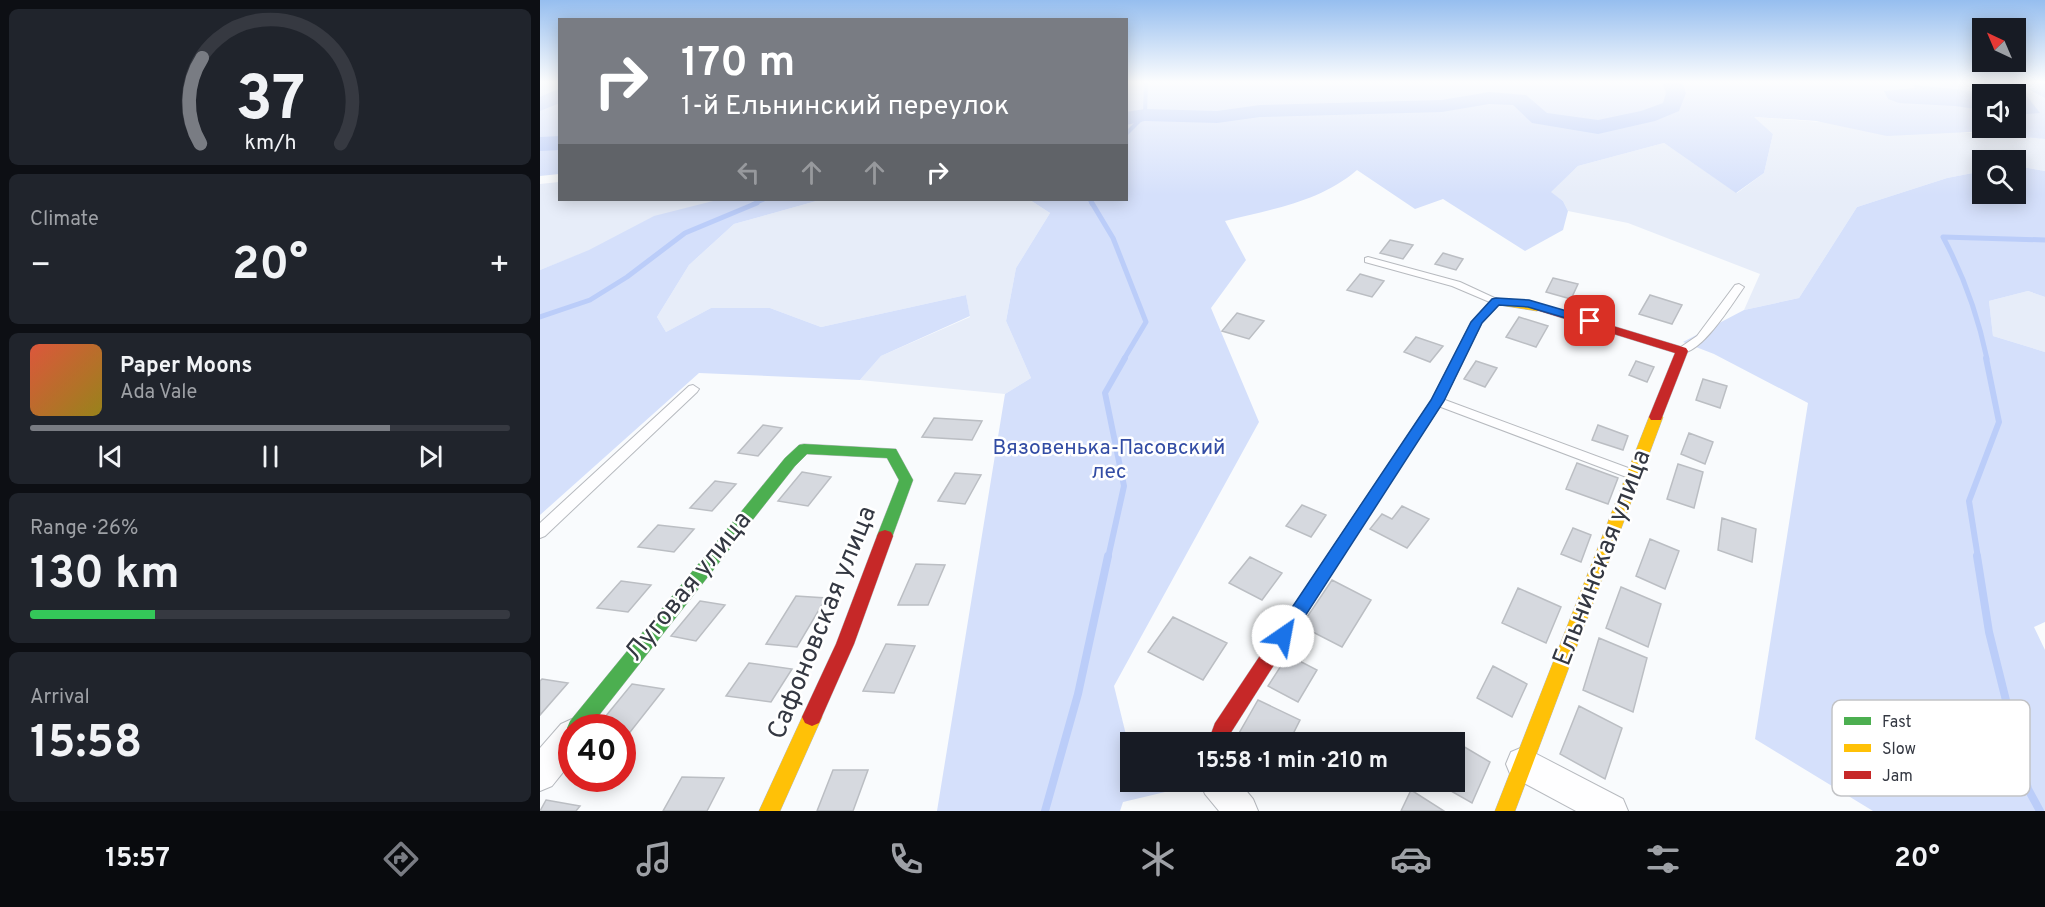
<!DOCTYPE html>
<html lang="en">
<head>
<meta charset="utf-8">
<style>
	:root { --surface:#171b24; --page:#20242c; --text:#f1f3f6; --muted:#9ea1a6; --line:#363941; --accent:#797c83 }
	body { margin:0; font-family:Overpass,sans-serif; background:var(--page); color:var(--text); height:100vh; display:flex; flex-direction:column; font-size:22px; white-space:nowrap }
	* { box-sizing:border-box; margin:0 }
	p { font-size:20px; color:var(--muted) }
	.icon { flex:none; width:33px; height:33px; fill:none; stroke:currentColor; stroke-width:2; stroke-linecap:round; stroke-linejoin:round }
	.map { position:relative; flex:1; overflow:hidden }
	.drawer { display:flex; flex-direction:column; gap:9px; padding:9px; background:#0d0f14; width:540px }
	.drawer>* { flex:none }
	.hud { position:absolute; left:18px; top:18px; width:570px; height:183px; border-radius:0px; box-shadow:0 3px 15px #0003; background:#797c83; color:#fff; overflow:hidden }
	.needle { width:39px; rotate:316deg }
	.tools { position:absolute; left:1432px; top:18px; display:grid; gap:12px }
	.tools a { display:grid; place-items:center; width:54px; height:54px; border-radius:0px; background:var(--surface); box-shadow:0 3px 15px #0003; font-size:30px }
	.speed { position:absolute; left:18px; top:714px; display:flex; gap:12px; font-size:30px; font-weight:700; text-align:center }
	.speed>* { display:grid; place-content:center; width:78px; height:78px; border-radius:50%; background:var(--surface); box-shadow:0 3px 15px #0003; line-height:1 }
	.speed .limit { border:9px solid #d22; background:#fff; color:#111 }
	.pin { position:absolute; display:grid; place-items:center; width:51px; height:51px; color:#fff; margin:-26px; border-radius:12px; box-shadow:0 3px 9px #0006 }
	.me { position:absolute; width:66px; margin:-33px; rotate:33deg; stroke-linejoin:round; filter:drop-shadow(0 0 4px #0008) }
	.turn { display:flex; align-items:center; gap:21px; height:126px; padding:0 24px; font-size:27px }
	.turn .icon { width:78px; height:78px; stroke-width:2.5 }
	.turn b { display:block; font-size:42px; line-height:51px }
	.lanes { display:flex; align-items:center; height:57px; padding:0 24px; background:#0003; justify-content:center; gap:30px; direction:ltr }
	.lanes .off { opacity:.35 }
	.big { font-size:45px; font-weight:700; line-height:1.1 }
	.drawer .widget { flex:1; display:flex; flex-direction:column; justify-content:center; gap:9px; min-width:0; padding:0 21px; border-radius:9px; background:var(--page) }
	.drawer .dial { align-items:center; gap:0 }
	.dial svg { height:156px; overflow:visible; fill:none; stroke:var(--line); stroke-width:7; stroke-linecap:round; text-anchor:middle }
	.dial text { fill:var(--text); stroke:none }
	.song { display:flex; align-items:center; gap:18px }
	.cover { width:72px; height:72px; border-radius:9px; background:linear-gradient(135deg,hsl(10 70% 55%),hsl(50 70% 35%)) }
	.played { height:6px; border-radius:3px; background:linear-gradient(90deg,var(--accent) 75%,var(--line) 75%) }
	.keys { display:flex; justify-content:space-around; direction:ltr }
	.heat { display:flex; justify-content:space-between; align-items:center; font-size:33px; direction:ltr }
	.charge { height:9px; border-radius:4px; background:linear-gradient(90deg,#34c759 26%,var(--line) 0) }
	.trip { position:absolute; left:580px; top:732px; width:345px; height:60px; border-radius:0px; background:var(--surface); box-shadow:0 3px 15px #0003; font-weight:700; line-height:60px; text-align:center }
	.tabs { display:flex; height:96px; justify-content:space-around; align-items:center; background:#090b0e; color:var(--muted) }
	.tabs .icon { width:42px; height:42px }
	.tabs .on { color:var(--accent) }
	.tabs b { font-size:27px; color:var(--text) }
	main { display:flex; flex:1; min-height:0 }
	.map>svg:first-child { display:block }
</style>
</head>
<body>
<main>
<section class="drawer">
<div class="widget dial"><svg viewBox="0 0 100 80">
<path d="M14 69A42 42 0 1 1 86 69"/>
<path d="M14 69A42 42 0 0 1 15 25" stroke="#797c83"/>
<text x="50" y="56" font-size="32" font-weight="700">37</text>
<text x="50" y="72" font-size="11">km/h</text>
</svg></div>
<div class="widget"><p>Climate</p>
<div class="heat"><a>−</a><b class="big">20°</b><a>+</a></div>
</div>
<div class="widget">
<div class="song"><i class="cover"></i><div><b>Paper Moons</b><p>Ada Vale</p></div></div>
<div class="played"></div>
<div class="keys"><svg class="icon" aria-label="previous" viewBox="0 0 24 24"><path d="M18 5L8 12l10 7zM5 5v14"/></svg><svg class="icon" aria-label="pause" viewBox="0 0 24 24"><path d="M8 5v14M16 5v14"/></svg><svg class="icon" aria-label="next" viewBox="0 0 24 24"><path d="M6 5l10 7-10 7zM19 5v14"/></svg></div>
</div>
<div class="widget"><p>Range · 26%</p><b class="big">130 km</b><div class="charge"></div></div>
<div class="widget"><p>Arrival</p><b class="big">15:58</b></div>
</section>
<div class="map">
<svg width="1505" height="811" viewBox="0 0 1505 811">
	<rect width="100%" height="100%" fill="#f9fbfd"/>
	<path fill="#e7edf9" d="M1213,117L1500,138L1505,139V171L1476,166V160H1443V171L1407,178L1317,207L1259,298L1204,310L1220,274L1088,223L1028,211L1023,201L1010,192L1038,166L1124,143L1197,193L1224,173L1233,134Z
		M19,182L20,200H177L0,270V184Z
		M280,200H490L510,213L476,268L466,321L491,378L465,394L320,380L341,356L430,317L426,295L281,327L230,308H171L126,332L117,317L149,265L194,224Z
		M1488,291L1505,297V352L1453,336L1449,301Z"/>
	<path fill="#d5e0fb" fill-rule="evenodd" d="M0,82H19V174L0,176Z
		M587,82H1495L1497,87L1505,90V139L1430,132L1347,136L1276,121L1214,117L1233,134L1224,173L1196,193L1124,143L1038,166L1011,192L1023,201L1028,211L1023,230L985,251L903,199L875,209L817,170C780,202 732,209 685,221L706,260L671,308L719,422L574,686L591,755V782H634L642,788L583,802L580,811H397L465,394L491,378L466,321L476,268L510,213L490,200H586ZM1443,94H1476V128H1443Z
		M1476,166L1505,171V297L1488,291L1449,301L1453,336L1505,352V622L1494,627L1505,650V811H1333L1215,739L1268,403L1174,354L1143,342L1204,310L1259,298L1317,207L1407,178L1443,171V194H1476Z
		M177,200H280L194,224L149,265L117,317L126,332L171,308H230L281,327L426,295L430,316L341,356L320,380L159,373L0,515V270L49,250L114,216Z"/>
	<path fill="#bbcdf9" d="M1373,85L1455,93L1478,91L1485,94L1500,113L1476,115V94H1443V110L1415,106L1359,103L1348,99L1344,91L1375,88Z"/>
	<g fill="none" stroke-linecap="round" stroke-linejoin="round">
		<path stroke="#bbcdf9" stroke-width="4" d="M586,134L605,115L606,82
			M550,200L552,204
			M213,204L223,200"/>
		<path stroke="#bbcdf9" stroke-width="5" d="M552,203L573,238L606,322L584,359
			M0,317L50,300L87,277L145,233L217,203
			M1447,359C1438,316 1424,276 1403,237L1505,240"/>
		<path stroke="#bbcdf9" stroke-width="6" d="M568,558L584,486L565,393L585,358
			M1438,558L1429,501L1459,422L1446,358"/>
		<path stroke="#bbcdf9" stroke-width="8" d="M1437,556L1449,632L1488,789L1500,811
			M505,811L538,694L568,556"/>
		<path fill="#bbcdf9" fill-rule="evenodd" d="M1122,82H1142L1146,93L1139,111L1115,121L1058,134L992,123L973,105L949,104L902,112L720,117L677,123L605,121L586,125V112L605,109L677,111L720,105L902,100L949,92L986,95L1007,113L1058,120L1101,111L1123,103L1126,93Z
			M1470,82H1503L1505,83V98L1486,88L1473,86Z
			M20,88V103L0,111V97Z
			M20,136V150L0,151V137Z"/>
	</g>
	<path fill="#d6d9df" stroke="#bbbec3" stroke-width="1.5" d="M850,240L873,245L863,259L840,253Z
		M903,253L923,259L916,270L895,264Z
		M820,274L844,281L832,297L807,290Z
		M1013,278L1038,284L1031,299L1006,292Z
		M1110,295L1142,305L1132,324L1099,314Z
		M697,313L724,321L709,339L682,331Z
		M979,317L1008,326L996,347L966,337Z
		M876,337L903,346L890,362L864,352Z
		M936,361L957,368L945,387L924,379Z
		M1096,361L1114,367L1107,382L1089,375Z
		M1163,379L1187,386L1180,408L1156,400Z
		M394,418L442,421L432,440L382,437Z
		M223,425L242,428L218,456L198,453Z
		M1058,425L1088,436L1083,450L1052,440Z
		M1149,433L1173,442L1165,464L1141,454Z
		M1037,463L1078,478L1068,504L1026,489Z
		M1138,464L1163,472L1154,508L1127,499Z
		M262,472L291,477L268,506L238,501Z
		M415,473L441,475L425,504L398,501Z
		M175,481L196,484L172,511L150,508Z
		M762,505L786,515L771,537L746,526Z
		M862,506L889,519L867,548L830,529L842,514L852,519Z
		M1182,518L1216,529L1212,562L1178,550Z
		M118,525L154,529L134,552L98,547Z
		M1033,528L1051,535L1041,562L1021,554Z
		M1110,539L1139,551L1125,589L1096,576Z
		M710,557L742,573L722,600L689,583Z
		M376,564L405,565L388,605H358Z
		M792,580L831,600L802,647L761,626Z
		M81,581L111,585L88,612L57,608Z
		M1081,587L1121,604L1108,647L1066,628Z
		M978,588L1021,607L1006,643L962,623Z
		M256,596L286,598L257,647L226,644Z
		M160,601L185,605L156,641L131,636Z
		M633,617L687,643L663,680L608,652Z
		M1059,638L1107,658L1093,712L1043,690Z
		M346,644L375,646L354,693L323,691Z
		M748,655L777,670L758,702L728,686Z
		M209,663L252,669L231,702L186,696Z
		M953,666L987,684L972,717L937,698Z
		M2,679L28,683L0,715V681Z
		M92,684L124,689L87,736L82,735V728H56Z
		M718,700L760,720L749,742H694Z
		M1039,706L1082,728L1065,779L1020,754Z
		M916,742L950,762L932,803L897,783L915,782Z
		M293,770H328L313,811H277Z
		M142,777L184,778L167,811H123Z
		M871,790L904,811H861Z
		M6,800L40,806L36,811H0Z"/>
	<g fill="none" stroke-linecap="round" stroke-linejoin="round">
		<g stroke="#b7babf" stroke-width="2">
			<path id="lane" d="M828,257L920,282L961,301L960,303H952L912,286L825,262V258Z
				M1199,284L1204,287C1192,304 1160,357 1138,353L1136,351L1138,349L1157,336L1195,285Z
				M153,385L159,389L157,392L5,536L0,538V523L149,386Z
				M897,397L1099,472L1101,475L1099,478H1089L893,404L891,401Z"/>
		</g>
		<g stroke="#b7babf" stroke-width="2">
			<path id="street" d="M32,719L43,724L45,728H32V761L12,786L0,791V748L21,724Z
				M983,747L1083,799L1088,811H1036L971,776L966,764L971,752Z
				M660,782H699L713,799L718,811H679L665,794Z"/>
		</g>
		<g stroke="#b7babf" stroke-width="1">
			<path id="fast" d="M264,444L356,449L373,480L351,540L345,542L339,540L337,536L359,480L347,458L267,454L255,466L49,728H32L30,735L27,728L30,721L245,458L259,445Z"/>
		</g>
		<g stroke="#b7babf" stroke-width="1">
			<path id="slow" d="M956,298L997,303L1003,307L997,311L959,305L942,323L904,401L832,511L827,513L822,511L819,507L822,503L891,400L931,322L952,299Z
				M1116,412L1123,417L975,811H955L1109,417Z
				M272,708L279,711L282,717L240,811H219L265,711Z"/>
		</g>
		<g stroke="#b7babf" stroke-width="1">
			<path id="jam" d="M997,303L1146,348L1148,351L1121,420H1111L1109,417L1135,353L993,309L991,307L993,305Z
				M827,501L832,503L835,507L832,511L690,734L688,742H668L675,723L822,503Z
				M345,530L351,532L353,536L314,644L279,723L272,726L265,723L262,717L296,644L337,536L339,532Z"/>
		</g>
		<use href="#lane" fill="#fefeff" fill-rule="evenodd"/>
		<use href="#street" fill="#fefeff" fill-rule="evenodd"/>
		<use href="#fast" fill="#4caf50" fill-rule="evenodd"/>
		<use href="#slow" fill="#ffc107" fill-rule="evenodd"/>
		<use href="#jam" fill="#c62828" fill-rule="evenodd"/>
	</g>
	<linearGradient id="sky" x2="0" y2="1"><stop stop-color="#96beef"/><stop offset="0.42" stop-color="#fcfdfe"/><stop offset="1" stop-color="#fcfdfe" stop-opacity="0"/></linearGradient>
	<rect width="1505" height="195" fill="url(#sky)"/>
	<path fill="#1a73e8" stroke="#114b97" stroke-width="1.5" d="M956,298L989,300L1054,319L1056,321L1050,325L988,307L959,305L942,323L904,401L749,641L743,644L737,641L734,636L737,630L891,400L931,322L952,299Z"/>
	<g text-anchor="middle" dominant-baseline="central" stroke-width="5" stroke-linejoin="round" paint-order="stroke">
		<g font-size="21" fill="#324ca4" stroke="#fff">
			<text x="569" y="448">Вязовенька-Пасовский<tspan x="569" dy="24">лес</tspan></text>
		</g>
		<g font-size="26" fill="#343842" stroke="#fff">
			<text transform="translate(1063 558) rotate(-69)">Ельнинская улица</text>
			<text transform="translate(149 587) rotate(-51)">Луговая улица</text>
			<text transform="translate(283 623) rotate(-68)">Сафоновская улица</text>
		</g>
	</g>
	<rect x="1292" y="700" width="198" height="96" rx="9" fill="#fff" stroke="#c2c3c6" stroke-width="1.5"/>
	<rect x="1304" y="717" width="27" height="8" fill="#4caf50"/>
	<rect x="1304" y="744" width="27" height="8" fill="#ffc107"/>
	<rect x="1304" y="771" width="27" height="8" fill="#c62828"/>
	<g font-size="16" fill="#343842">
		<text x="1342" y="727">Fast</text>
		<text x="1342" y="754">Slow</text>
		<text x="1342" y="781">Jam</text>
	</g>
</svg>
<div class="tools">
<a><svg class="needle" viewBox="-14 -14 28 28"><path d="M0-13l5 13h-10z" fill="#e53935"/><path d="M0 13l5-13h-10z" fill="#9ea1a6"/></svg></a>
<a><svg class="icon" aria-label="sound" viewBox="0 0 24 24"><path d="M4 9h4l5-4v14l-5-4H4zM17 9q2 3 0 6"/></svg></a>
<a><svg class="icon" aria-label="search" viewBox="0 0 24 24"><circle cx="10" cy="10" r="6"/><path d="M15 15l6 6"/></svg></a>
</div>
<div class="speed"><div class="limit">40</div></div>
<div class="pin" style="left:1050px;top:321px;background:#d93025"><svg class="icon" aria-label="arrive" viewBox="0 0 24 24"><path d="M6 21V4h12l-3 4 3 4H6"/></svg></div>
<svg class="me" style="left:743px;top:636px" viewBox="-20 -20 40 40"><circle r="19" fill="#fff"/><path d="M0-13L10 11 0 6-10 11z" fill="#1a73e8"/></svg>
<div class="trip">15:58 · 1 min · 210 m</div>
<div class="hud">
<div class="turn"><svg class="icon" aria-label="right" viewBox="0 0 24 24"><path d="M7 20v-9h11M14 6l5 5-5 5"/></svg><div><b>170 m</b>1-й Ельнинский переулок</div></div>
<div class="lanes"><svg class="icon off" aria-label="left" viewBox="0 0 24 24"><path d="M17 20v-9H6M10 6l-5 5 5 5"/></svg><svg class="icon off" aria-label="ahead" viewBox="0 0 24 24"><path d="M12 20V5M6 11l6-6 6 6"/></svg><svg class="icon off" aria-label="ahead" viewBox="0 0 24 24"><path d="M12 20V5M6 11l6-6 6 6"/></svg><svg class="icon" aria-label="right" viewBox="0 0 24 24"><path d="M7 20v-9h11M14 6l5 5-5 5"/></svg></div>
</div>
</div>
</main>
<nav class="tabs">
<b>15:57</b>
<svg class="icon on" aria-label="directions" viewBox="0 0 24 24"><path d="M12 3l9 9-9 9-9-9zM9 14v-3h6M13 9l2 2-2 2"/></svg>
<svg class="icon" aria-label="music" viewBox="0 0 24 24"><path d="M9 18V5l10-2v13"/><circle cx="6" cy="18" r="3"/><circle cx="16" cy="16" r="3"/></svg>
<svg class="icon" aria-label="phone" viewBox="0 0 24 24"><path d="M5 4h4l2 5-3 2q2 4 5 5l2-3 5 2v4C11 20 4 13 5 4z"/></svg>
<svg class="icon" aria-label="climate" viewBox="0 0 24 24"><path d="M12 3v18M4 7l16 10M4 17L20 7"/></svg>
<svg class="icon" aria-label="car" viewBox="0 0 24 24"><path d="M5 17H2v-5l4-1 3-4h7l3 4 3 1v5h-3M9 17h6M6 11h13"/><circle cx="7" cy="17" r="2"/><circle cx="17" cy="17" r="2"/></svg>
<svg class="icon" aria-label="filters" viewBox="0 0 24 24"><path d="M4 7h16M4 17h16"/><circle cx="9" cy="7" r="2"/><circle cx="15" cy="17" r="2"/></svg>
<b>20°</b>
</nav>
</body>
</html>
